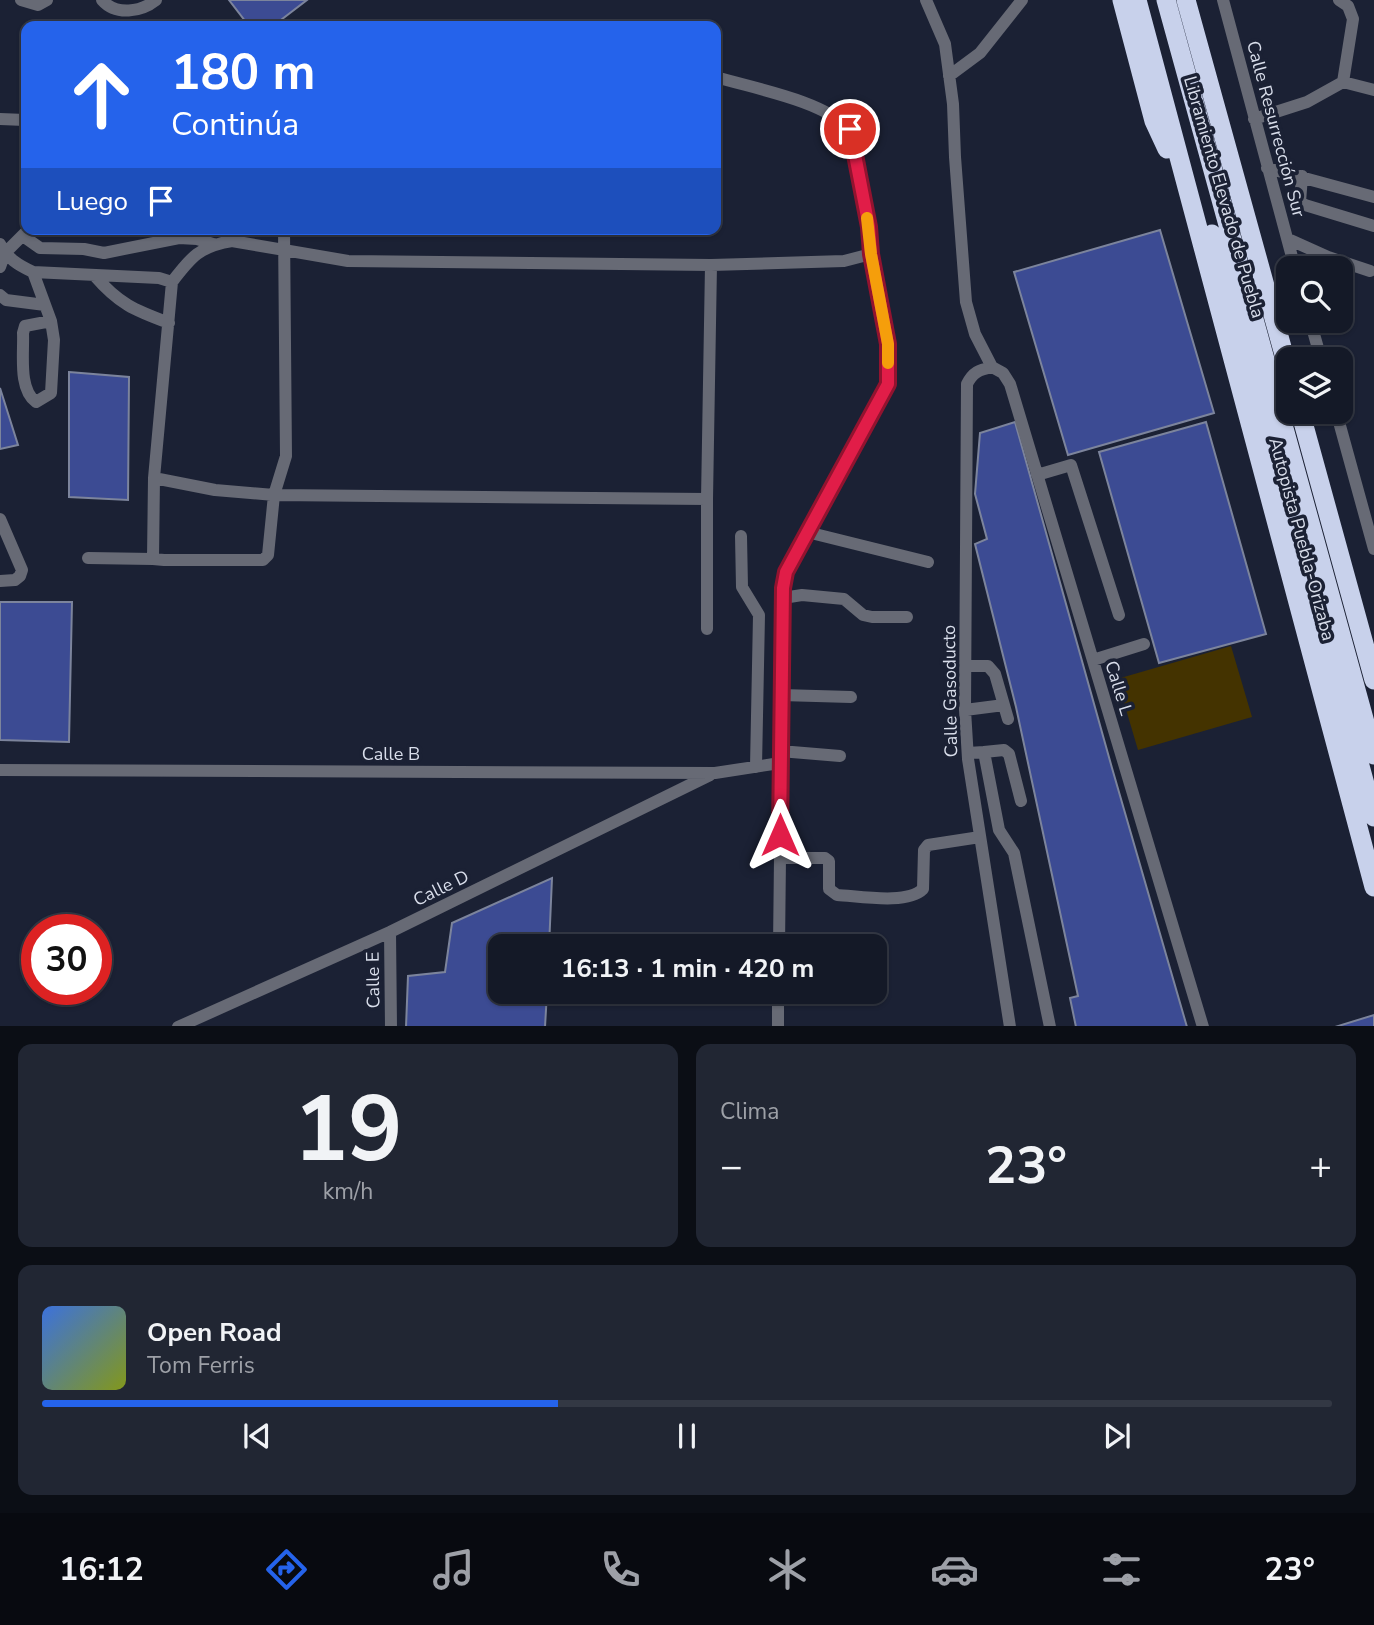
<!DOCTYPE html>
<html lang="es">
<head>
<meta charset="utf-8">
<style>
	:root { --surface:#141927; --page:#212633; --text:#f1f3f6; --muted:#9da0a7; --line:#333844; --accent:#2563eb }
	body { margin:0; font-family:"Nunito Sans",sans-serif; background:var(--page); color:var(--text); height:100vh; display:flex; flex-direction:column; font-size:26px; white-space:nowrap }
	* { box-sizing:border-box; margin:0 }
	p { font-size:23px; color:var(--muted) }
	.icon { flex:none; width:38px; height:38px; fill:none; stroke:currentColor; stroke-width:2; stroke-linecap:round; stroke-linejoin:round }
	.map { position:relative; height:1026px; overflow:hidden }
	.drawer { display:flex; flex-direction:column; gap:18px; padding:18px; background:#0b0e15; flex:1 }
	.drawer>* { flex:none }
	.top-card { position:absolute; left:21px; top:21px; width:700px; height:214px; border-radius:14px; box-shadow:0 2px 5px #0004,0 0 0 2px var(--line); background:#2563eb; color:#fff; overflow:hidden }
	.buttons { position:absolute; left:1276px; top:256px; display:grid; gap:14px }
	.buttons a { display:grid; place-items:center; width:77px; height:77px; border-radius:14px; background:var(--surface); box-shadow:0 2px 5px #0004,0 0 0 2px var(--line); font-size:35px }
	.speed { position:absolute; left:21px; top:914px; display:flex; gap:14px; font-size:35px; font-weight:700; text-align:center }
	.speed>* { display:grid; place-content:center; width:91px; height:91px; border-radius:50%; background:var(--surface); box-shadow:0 2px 5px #0004,0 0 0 2px var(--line); line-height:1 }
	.speed .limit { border:10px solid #d22; background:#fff; color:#111 }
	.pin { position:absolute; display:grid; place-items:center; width:60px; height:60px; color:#fff; margin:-30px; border:4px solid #fff; border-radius:50%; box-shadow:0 2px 7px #0007 }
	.me { position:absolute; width:77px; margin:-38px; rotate:0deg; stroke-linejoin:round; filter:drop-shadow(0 0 5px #0008) }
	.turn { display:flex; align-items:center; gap:24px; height:147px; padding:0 35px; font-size:32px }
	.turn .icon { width:91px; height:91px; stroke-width:2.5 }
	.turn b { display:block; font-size:49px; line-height:60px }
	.then { display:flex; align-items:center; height:66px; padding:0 35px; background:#0003; gap:14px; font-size:26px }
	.big { font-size:52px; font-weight:700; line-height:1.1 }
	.drawer .widget { flex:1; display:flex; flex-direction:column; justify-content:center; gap:10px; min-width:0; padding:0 24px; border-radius:14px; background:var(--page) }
	.drawer .dial { align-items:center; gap:0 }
	.dial b { font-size:91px; line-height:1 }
	.song { display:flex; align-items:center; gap:21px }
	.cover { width:84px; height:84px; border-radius:10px; background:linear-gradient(135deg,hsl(220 70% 55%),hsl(70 70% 35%)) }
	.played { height:7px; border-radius:4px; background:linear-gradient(90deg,var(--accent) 40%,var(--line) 40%) }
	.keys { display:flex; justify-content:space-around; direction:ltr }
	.heat { display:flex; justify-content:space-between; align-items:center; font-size:38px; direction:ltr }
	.drawer .tiles { flex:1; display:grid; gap:18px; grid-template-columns:1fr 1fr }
	.widget:last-child { grid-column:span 2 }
	.trip { position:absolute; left:488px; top:934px; width:399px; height:70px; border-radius:14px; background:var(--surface); box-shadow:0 2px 5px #0004,0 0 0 2px var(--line); font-weight:700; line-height:70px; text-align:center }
	.dock { display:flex; height:112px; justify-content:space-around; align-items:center; background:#080a10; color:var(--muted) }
	.dock .icon { width:49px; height:49px }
	.dock .on { color:var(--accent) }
	.dock b { font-size:32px; color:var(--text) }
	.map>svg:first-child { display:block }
</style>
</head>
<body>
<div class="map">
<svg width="1374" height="1027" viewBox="0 0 1374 1027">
	<rect width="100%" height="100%" fill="#1b2134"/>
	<path fill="#430" d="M1231,646L1252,717L1138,750L1117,679Z"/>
	<path fill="#3c4b93" stroke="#7c849c" stroke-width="2" d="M229,0H307L273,26H249Z
		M1160,230L1214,413L1068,455L1014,272Z
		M69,372L129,377L128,500L69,497Z
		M0,388L18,445L0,449Z
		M1015,422L1112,768L1187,1027H1076L1070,998L1078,996L1016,707L975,544L987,539L975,494L980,433Z
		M1206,422L1266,634L1159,663L1099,452Z
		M0,602H72L69,742L0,740Z
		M552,878L549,947H500V992H547L545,1027H406L408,976L445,972L452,923Z
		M1374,1015V1027H1335Z"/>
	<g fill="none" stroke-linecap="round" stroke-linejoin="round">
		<path stroke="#676a75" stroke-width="12" d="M21,0L38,5L47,0
			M102,0C116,16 141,12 156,0
			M926,0L945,44L953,104L955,157L966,302L975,334L992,367
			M1223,0L1295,268
			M949,76L980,53L1022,0
			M1343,82L1374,90
			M0,119L25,120L26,122
			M1254,119L1307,102L1343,82L1353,19L1348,6L1339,0
			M1267,168L1374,197
			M1302,176L1300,202L1305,205L1374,226
			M23,236L40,248L84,249L104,253L179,238L197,239L213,244
			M1288,239L1328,257L1370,271
			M0,244C8,259 18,265 33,272L159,278L172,282L154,478L215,490L274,495L286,456L284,229
			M0,267L5,253L28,230
			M33,272L51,321L54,340L51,393L36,402C18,389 24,353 23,333L25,326L51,321
			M94,275C119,304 134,310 169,323
			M172,282C191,257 200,246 232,241L348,261L711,265L844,261L871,254L869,227L850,129C821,100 756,89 716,77
			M0,295L6,300L45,305
			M1310,320L1321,359
			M992,367L1003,373L1010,384L1203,1027
			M992,367C979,370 973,372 967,384L965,710L968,759L1010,1027
			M1336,411L1374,549
			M1037,475L1071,465L1119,615
			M154,478L153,559L164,560H263L268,555L274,495L707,499
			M0,519L22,570L20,576L15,580L0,581
			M807,532L928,562
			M741,536L742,587L759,615L756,767
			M88,558L153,559
			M783,598L802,595L844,599L863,615L872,617H907
			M707,629V499L711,265
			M1093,660L1144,644
			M966,666H988L995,674L1008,719
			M781,695L851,697
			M965,710L1004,705
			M780,751L840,756
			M984,752L1004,750L1009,754L1021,801
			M968,753L984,752L999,830L1014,853L1050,1027
			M0,770L715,773L780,763
			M780,858H825L829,861V889L837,895C859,896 907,905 923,889L924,850L928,845L980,837
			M390,932L391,1027
			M779,947L783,588L786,572L807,532L888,384V344L871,254
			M178,1027L390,932L710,775
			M778,1027V992"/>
		<path stroke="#c8d1eb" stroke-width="19" d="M1122,0L1154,121L1167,149
			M1137,0L1374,887
			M1166,0L1374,755
			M1186,0L1288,369
			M1212,234L1261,404L1374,817
			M1300,411L1374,680"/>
	</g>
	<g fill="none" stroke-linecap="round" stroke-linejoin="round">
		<g stroke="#92132f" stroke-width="18">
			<path id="route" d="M780,835L783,588L786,572L888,384V344L871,254L869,227L850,129"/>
		</g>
		<use href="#route" stroke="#e11d48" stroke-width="12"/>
		<path stroke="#f59e0b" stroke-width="12" d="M867,218L871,254L888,344V363"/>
	</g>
	<g text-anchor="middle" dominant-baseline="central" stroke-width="7" stroke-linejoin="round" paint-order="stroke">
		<g font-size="18" fill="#d9deeb" stroke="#1b2134">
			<text transform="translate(1276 129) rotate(75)">Calle Resurrección Sur</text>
			<text transform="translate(1224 197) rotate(74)">Libramiento Elevado de Puebla</text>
			<text transform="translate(1302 539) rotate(75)">Autopista Puebla-Orizaba</text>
			<text transform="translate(1119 688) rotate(73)">Calle L</text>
			<text transform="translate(950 691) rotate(-91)">Calle Gasoducto</text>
			<text x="391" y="754">Calle B</text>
			<text transform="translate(441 888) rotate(-26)">Calle D</text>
			<text transform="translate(373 980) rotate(-91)">Calle E</text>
		</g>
	</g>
</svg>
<div class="buttons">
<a><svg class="icon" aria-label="search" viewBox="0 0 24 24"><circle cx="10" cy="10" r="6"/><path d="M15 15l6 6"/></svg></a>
<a><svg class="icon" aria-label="layers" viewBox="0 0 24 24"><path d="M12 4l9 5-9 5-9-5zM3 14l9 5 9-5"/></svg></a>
</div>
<div class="speed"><div class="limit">30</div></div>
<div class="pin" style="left:850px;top:129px;background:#d93025"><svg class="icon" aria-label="arrive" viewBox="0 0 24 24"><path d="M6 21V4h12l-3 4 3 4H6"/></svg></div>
<svg class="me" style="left:780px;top:835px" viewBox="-20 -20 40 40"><path d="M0-17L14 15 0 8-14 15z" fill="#e11d48" stroke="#fff" stroke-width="4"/></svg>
<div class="trip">16:13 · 1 min · 420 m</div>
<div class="top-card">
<div class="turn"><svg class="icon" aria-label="ahead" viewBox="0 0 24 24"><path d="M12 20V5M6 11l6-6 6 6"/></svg><div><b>180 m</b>Continúa</div></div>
<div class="then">Luego<svg class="icon" aria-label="arrive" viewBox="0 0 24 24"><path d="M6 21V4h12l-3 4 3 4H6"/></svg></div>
</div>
</div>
<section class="drawer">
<div class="tiles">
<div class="widget dial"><b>19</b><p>km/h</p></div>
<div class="widget"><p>Clima</p>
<div class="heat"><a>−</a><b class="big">23°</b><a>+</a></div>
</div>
<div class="widget">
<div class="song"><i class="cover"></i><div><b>Open Road</b><p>Tom Ferris</p></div></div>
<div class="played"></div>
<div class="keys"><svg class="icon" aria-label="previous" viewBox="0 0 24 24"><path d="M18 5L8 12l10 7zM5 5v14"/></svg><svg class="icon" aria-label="pause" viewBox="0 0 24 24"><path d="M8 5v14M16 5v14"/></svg><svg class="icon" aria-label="next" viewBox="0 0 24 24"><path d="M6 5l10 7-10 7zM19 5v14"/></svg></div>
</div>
</div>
</section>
<nav class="dock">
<b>16:12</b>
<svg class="icon on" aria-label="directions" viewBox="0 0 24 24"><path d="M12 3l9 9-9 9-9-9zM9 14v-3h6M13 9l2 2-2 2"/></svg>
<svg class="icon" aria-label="music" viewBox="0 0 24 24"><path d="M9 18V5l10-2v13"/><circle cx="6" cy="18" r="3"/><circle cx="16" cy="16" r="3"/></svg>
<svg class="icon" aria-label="phone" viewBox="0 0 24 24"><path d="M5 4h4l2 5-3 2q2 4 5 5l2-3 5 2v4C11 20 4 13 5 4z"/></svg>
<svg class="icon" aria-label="climate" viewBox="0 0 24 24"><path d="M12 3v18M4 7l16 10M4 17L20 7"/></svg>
<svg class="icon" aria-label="car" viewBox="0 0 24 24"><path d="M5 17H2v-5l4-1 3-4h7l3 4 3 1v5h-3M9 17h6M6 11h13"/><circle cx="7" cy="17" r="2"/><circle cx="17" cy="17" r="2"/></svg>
<svg class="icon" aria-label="filters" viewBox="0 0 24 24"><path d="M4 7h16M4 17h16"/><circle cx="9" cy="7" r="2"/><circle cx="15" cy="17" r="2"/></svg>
<b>23°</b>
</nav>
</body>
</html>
